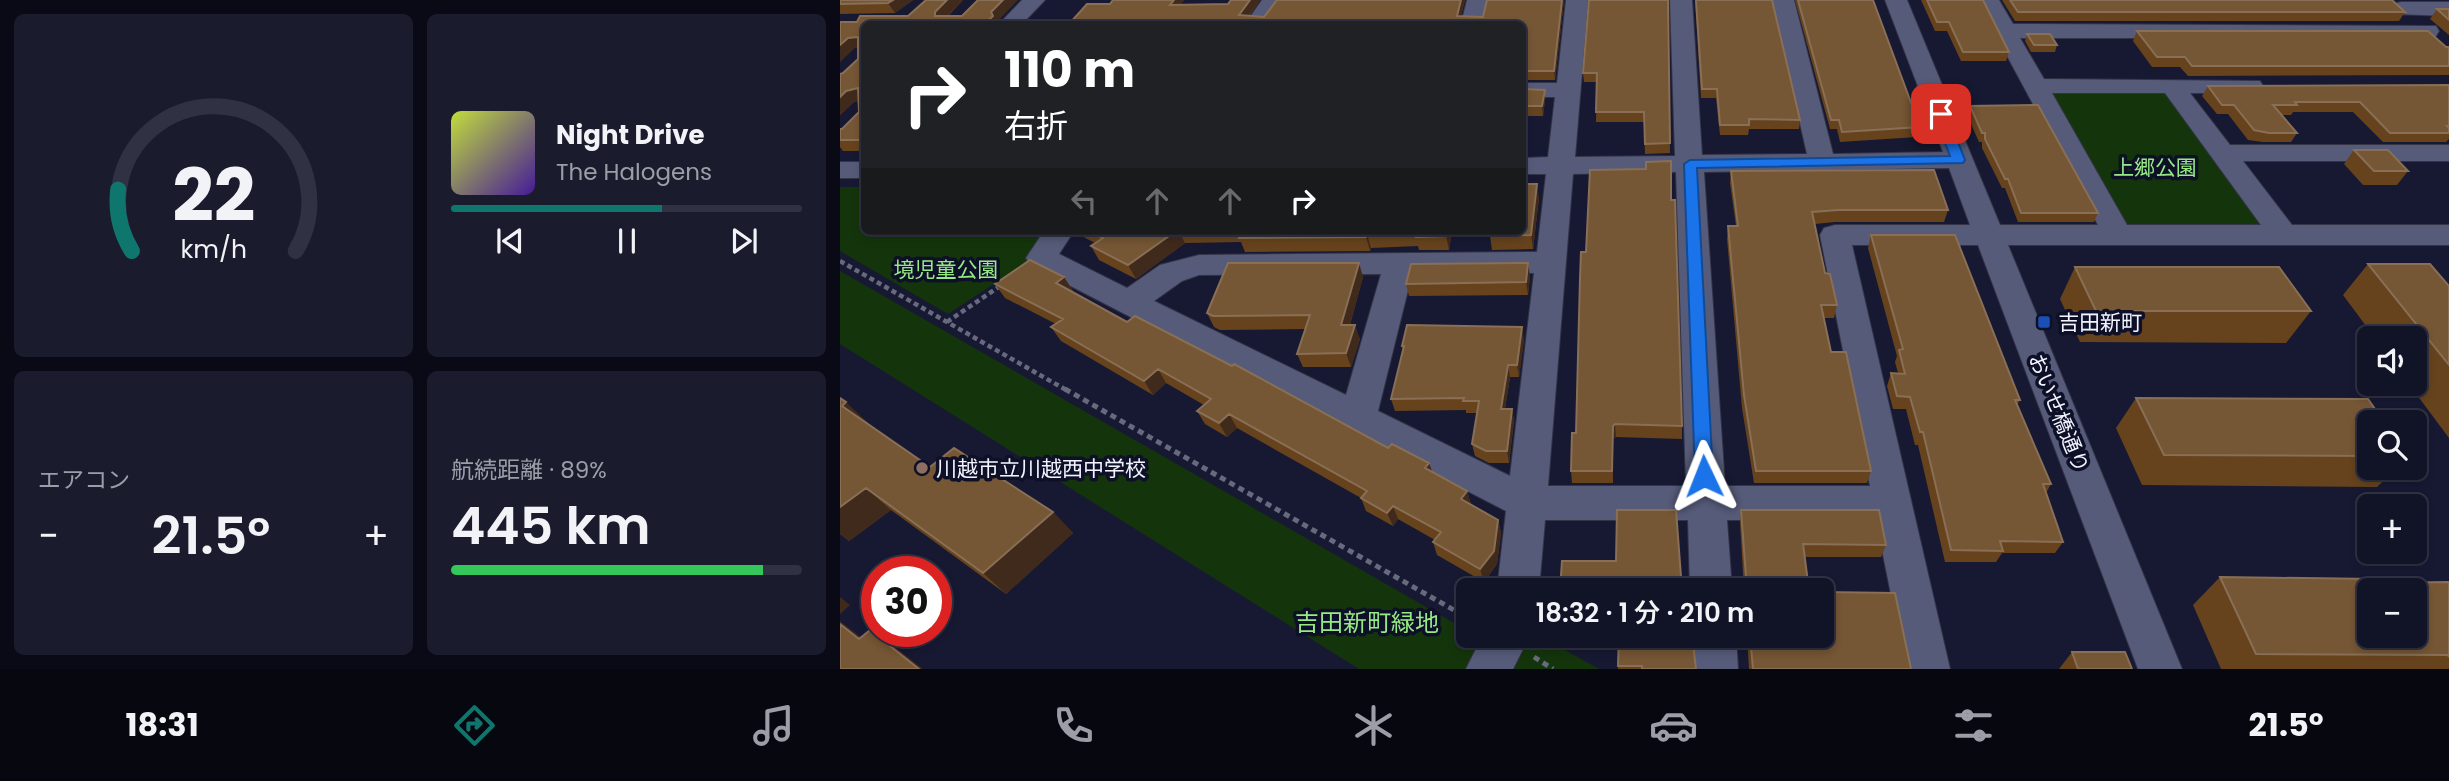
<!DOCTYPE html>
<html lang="ja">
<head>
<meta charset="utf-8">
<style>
	:root { --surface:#111326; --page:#1a1c2e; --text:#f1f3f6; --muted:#9c9ea7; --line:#303243; --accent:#0f766e }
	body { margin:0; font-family:Poppins,"Noto Sans JP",sans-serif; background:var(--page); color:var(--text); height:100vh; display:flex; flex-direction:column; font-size:26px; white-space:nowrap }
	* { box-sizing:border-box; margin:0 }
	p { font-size:23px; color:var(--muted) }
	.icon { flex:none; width:38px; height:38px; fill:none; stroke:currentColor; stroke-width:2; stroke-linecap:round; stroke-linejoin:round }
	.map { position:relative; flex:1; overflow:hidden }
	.panel { display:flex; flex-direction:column; gap:14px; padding:14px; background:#090a15; width:840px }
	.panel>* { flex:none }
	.guide { position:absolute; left:21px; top:21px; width:665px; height:214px; border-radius:10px; box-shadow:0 4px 10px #0003,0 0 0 2px var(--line); background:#202124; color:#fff; overflow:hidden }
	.buttons { position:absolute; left:1517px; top:326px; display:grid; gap:14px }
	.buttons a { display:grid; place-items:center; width:70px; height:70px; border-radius:10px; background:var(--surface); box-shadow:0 4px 10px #0003,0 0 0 2px var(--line); font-size:35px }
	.speed { position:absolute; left:21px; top:556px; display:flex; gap:14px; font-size:35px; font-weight:700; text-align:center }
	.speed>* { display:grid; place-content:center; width:91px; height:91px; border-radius:50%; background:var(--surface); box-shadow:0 4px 10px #0003,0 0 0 2px var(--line); line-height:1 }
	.speed .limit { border:10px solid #d22; background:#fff; color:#111 }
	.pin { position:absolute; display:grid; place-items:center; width:60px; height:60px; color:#fff; margin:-30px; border-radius:14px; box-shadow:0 4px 10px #0006 }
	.me { position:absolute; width:77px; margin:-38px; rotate:358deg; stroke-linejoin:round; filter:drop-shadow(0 0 5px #0008) }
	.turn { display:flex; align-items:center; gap:24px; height:147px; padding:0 28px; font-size:32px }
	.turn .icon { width:91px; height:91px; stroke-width:2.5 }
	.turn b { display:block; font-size:49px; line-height:60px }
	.lanes { display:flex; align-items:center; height:66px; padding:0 28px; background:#0003; justify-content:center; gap:35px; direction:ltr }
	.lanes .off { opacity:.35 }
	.big { font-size:52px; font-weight:600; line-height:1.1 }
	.panel .card { flex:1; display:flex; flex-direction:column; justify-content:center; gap:10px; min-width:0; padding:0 24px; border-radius:10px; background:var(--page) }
	.panel .dial { align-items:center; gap:0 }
	.dial svg { height:182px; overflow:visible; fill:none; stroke:var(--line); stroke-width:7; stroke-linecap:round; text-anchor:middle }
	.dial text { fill:var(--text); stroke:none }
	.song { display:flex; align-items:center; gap:21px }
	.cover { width:84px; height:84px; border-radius:10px; background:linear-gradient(135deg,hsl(70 70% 55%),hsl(260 70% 35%)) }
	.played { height:7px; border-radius:4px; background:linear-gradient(90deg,var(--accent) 60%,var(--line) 60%) }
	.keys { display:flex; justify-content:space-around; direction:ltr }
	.heat { display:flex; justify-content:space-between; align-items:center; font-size:38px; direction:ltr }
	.charge { height:10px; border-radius:5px; background:linear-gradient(90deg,#34c759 89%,var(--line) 0) }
	.panel .tiles { flex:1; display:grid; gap:14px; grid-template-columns:repeat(2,1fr) }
	.trip { position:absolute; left:616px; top:578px; width:378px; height:70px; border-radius:10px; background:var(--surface); box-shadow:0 4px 10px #0003,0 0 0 2px var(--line); font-weight:600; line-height:70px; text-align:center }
	.menu { display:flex; height:112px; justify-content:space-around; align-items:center; background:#07080f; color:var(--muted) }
	.menu .icon { width:49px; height:49px }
	.menu .current { color:var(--accent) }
	.menu b { font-size:32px; color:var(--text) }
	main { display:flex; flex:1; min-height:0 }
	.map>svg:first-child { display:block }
</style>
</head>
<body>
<main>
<section class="panel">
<div class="tiles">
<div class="card dial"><svg viewBox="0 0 100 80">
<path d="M14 69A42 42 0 1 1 86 69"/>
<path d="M14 69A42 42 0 0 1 8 42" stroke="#0f766e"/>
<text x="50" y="56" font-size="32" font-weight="700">22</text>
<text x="50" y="72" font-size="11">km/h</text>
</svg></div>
<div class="card">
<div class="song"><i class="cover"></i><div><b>Night Drive</b><p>The Halogens</p></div></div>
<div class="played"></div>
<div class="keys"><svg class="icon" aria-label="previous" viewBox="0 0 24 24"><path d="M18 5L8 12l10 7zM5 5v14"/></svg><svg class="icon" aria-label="pause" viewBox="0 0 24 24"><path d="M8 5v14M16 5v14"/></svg><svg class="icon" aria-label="next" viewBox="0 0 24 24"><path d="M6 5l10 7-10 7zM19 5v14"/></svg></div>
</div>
<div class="card"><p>エアコン</p>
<div class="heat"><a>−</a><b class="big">21.5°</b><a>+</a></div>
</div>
<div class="card"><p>航続距離 · 89%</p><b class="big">445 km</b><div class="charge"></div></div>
</div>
</section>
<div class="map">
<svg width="1609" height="669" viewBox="0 0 1609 669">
	<rect width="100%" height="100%" fill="#171933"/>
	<path fill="#14350c" d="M1209,92H1326L1425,227H1287Z
		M0,187H24V231H208L187,262L108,314L0,251Z
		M0,271L628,631V635H636L648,642L629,669H519L0,344Z
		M691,635H698L759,669H670Z"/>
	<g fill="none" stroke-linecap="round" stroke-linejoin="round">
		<g stroke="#343447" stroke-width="2">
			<path id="minor" d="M182,0H205L182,24H159Z
				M422,0H444L427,24H405Z
				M627,0H649L643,24H621Z
				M726,0H748L735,157L835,156L830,0H852L862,155L967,154L932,0H954L993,154L1103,152L1045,0H1067L1160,225H1258L1137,0H1159L1173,24L1596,26L1599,31L1596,36L1588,38H1180L1204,79L1420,81L1423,86L1420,91L1411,93H1350L1390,145H1609V161H1403L1452,225H1609V245H1168L1342,669H1298L1138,245H1012L1110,669H1066L1036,520H887L892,590H850L848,520H705L699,590H657L666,511L190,265L186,258L204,231H234L219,254L287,288L320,265L359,255L697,252L706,174H682V158L708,157L715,97H682V83H717ZM1212,93H1325L1421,225H1287ZM1109,168L1130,225H995L984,228L980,235L1030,486H885L864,172ZM836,172L846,486H708L733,174ZM694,273L670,476L538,411L572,274ZM541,274L506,395L314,301L342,281L359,275Z
				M1561,2H1609V16L1553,14L1550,9L1553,4Z
				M0,162H24V178H0Z
				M643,635H690L673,669H626Z
				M852,635H896L898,669H854Z"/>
		</g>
		<path stroke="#67697d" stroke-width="4.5" stroke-dasharray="5 3.5" stroke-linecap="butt" d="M0,261L228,391
			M107,322L163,284"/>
		<path stroke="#67697d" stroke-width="5" stroke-dasharray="6 4.5" stroke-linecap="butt" d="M225,389L628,618
			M694,657L713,669"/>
		<use href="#minor" fill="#565b79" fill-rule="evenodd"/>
	</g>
	<path fill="#66431d" d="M0,0H73L55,13L0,14Z
		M123,0L108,16L157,22L24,24V151H3L0,147V129H2L19,112L18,101L14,102L0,115V74L3,73L18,59V48H15L17,22L68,16Z
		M273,0H344L340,5L388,4L391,0H420L409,16L424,17L625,0L621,16L643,17L647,0H724L715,80H682V24H229L270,4Z
		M828,0L830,153L805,154L804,122H756L757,82H744L743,73Z
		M855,0H932L960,120L959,129H909L908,135H880L876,98H861Z
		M955,0H1033L1080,127L1077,137L1000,142L997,129H990Z
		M1081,0H1143L1169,52L1166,61H1121L1107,31H1095Z
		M1162,0H1552L1565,12L1559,21H1175Z
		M1597,9H1609V35L1590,19Z
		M1297,31L1606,47H1609V75L1348,76L1340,67H1312L1293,41Z
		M1187,34L1217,45L1215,52H1191L1185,41Z
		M1609,85V139L1606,142H1543L1513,112H1453L1451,115H1442L1457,133L1451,142H1423L1408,140L1388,114H1377L1362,96L1368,86Z
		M682,89L705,90V100L703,116H682Z
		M1130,106L1258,213L1254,222H1178L1165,188H1162L1142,148V142H1139L1127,115Z
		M1514,150L1568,171L1557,185H1523L1504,164Z
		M891,171L1108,210L1104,222H995L975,224L985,273L997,305L994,318H984L991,352L1031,471L1027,483H914L902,408L887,239L888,226H896L890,183Z
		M699,198L693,249L652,250L650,236Z
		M831,200L842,426V439L776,437L773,439V483H732L731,471L736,433L746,252Z
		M235,231H612L609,250H579L578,246L531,248L530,251L405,252L401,242L345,243L296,279L259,260L251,246L255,243L236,233Z
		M1031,235L1180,400L1177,405L1211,484L1206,493L1223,542L1215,553H1162L1156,562H1105L1078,445H1075L1066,409H1053L1047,386L1051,373H1058L1055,362L1057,356L1028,248Z
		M1528,264L1609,286V438L1568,383H1575V338H1535L1503,295Z
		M1235,267L1471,311L1446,343L1240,342L1220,299Z
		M690,276L688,295L569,296L566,284Z
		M224,277L233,291L232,292L287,322L548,448L589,463L592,472L627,491L631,504L658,520L661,533L657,564L644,582L597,555L593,542L595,540L558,519L553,526L526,511L521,498L397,428L387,437L365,424L357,411L364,405L326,383L313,395L221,341L211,327L216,324L165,298L155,284Z
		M523,277L510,325L520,339L511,367H463L457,354L465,329L380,330L374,327L367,313Z
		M684,339L679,377H670L665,409H672L674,421L669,463H649L635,456L632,444L637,413H626V410L555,411L551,399L563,351L562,346Z
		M0,398L30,425L90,467L213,512L233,533L166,594L51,510L9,541L0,534Z
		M1296,398L1530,422V467H1558L1537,487L1302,485L1276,428Z
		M901,510L1046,545L1041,557H965L969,590H904L900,523Z
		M1380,577L1537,583L1609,582V669H1381L1353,605Z
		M717,635H852L856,669H778V646L719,645Z
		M907,635H982L1071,669H909Z
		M1232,652L1292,669H1219Z"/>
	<path fill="#402a1c" d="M53,0H73L55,13L48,3Z
		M107,0H123L101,22L95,16V12Z
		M163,0H178L157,22L158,24H144L151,12Z
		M334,0H344L334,14L330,5Z
		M410,0H420L402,24L399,15Z
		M621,0H625L619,24L617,16Z
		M722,0H724L715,80L714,71Z
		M18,37L24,47L15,48L0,62V45L8,38Z
		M18,88L24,99L14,102L0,115V97L6,91Z
		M705,90V100L703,116L702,106Z
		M697,184L699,198L693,249L691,235Z
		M336,231H339L345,243L296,279L288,265Z
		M607,231H612L609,250L606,236Z
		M527,234L531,248L530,251L526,237Z
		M519,263L523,277L506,339L501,325Z
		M688,263L690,276L688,295L686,282Z
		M224,277L233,291L225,297L216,283Z
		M515,325L520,339L511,367L506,353Z
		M682,327L684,339L679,377L677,365Z
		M668,365L670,377L663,421L661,409Z
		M318,369L326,383L313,395L304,381Z
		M6,402L30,425L2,406Z
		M672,409L674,421L669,463L667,451Z
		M389,414L397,428L387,437L379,423Z
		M775,424L776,437L773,439V483V426Z
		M589,463L594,477L585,468Z
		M26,488L51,510L9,541L0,534V507Z
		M627,491L631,504L624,512L621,499Z
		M553,506L558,519L553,526L547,513Z
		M213,512L233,533L166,594L143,573Z
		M658,520L661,533L657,564L644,582L640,569Z
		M0,597L10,605L0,614Z
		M0,621L50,660L19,639L0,624Z
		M30,630L60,651L83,669H79Z"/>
	<path fill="#755635" stroke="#886f55" stroke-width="2" fill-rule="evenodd" d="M0,0H53L48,3L0,4Z
		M86,0H107L95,12V16H122L138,0H163L151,12L153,16L144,24H24V140H0V129H2L19,112L18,88L6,91L0,97V74L3,73L18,59V37L8,38L0,45V22H17L20,16H68Z
		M273,0H334L330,5L388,4L391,0H410L399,15L424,17L437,0H621L617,16L643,17L647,0H722L714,71H682V24H229L247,4H270Z
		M749,0H828L830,143L805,144L804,112H756L757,73H743Z
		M856,0H932L960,120L909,119V125H880L877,89H862Z
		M958,0H1033L1080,127L1002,132L999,120H991Z
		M1087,0H1143L1169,52H1123L1109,22H1097Z
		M1170,0H1552L1565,12H1178Z
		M1597,9H1609V20Z
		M1297,31H1588L1606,47H1609V66H1352L1345,57H1317Z
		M1187,34H1210L1217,45H1194Z
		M1609,85V126H1607L1609,128V133H1550L1520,102H1455L1457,105H1433L1457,133H1429L1414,130L1394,105H1382L1368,86Z
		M682,89L705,90L702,106H682Z
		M1198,105L1258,213H1181L1168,179H1165L1145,139V133H1142L1130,106Z
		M1514,150H1548L1568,171H1534Z
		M831,161V200H835L842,426L775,424L773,426L772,471H731L732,433H736L740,279L741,252H746L750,170L806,169V162Z
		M1094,170L1108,210H998L972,212L985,273L990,274L997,305H981L991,352H1006L1031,471H916L904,395L888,226H898L891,171Z
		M682,184H697L691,235L650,236L651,231H682Z
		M250,231H336L288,265L251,246L263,238Z
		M402,231H607L606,236L576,237L577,233L527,234L526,237L399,238Z
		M1031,235H1115L1180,400H1175L1211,484H1203L1223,542L1160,541L1163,551L1111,550L1083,432H1080L1070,397L1057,396L1051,373L1065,374L1059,350L1063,349Z
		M190,260L224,277L216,283L287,322L295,316L392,366L394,364L548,448L552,444L589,463L585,468L627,491L621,499L658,520L654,551L640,569L593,542L601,532L553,506L547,513L521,498L527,491L389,414L379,423L357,411L371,399L318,369L304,381L211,327L223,319L155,284Z
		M388,263H519L501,325H515L506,353L457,354L470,315L373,316L367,313Z
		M688,263L686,282L566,284L571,264Z
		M1528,264H1590L1609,286V365Z
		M1235,267H1439L1471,311H1256Z
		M567,325L682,327L677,365H668L661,409H672L667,451H646L632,444L639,401H623L624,398L551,399L564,346H562Z
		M0,398L6,402L2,406L90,467L114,448L213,512L143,573L26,488L0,507Z
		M1296,398L1528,399L1544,422H1530V456L1324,455Z
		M777,510H836L842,590H720L722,561H776Z
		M901,510H1039L1046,545L963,544L969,590H907Z
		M1380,577L1534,579L1537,583L1609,582V657L1608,655L1416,654ZM1530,590H1575V635H1530Z
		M982,592L1055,593L1071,669H913L910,635H982Z
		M0,624L19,639L30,630L79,669H0Z
		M779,635H852L856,669H802V666H778Z
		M1232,652H1285L1292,669H1238Z"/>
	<path fill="#1a73e8" stroke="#114b97" stroke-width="2" d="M1101,111L1107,114L1125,160L1123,163L857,168L873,476L871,482L864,484L858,482L855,476L844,164L850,160L1110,156L1094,114Z"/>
	<rect fill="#1a4fb4" stroke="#0e1028" stroke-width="2.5" x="1197" y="315" width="14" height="14" rx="3.5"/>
	<circle fill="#8d6e63" stroke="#0e1028" stroke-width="2.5" cx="82" cy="468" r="7"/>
	<g text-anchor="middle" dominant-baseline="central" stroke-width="7" stroke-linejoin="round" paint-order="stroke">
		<g font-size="21" fill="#97e985" stroke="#0e1028">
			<text x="1315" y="167">上郷公園</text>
			<text x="106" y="269">境児童公園</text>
		</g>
		<g font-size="21" fill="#f2f4ff" stroke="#0e1028" text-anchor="start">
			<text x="1218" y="322">吉田新町</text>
			<text x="96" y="468">川越市立川越西中学校</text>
		</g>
		<g font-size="21" fill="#f2f4ff" stroke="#0e1028">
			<text transform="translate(1219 413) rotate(68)">おいせ橋通り</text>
		</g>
		<g font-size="24" fill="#97e985" stroke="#0e1028">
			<text x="527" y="622">吉田新町緑地</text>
		</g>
	</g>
</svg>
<div class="buttons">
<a><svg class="icon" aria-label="sound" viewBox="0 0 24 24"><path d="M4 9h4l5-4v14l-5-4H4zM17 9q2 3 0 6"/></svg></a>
<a><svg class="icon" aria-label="search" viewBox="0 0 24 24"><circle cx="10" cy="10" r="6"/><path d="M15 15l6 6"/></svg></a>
<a>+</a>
<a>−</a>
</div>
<div class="speed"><div class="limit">30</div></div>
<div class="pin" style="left:1101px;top:114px;background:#d93025"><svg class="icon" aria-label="arrive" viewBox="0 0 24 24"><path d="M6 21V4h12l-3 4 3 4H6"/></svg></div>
<svg class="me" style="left:864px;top:476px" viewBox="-20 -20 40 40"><path d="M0-17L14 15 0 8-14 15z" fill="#1a73e8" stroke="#fff" stroke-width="4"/></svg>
<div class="trip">18:32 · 1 分 · 210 m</div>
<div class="guide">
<div class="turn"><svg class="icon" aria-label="right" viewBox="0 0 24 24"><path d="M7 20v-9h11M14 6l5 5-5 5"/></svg><div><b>110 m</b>右折</div></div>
<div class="lanes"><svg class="icon off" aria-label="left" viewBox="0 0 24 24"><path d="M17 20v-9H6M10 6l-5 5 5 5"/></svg><svg class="icon off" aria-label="ahead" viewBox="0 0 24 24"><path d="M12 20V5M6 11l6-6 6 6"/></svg><svg class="icon off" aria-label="ahead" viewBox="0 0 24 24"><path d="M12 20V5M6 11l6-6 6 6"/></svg><svg class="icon" aria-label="right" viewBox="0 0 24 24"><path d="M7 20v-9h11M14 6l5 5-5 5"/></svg></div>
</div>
</div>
</main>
<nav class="menu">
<b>18:31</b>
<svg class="icon current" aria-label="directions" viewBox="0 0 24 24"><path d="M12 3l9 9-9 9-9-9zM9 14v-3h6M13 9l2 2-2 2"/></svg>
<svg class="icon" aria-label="music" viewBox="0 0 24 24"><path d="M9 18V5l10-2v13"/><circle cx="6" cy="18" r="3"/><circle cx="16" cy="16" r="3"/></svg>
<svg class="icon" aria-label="phone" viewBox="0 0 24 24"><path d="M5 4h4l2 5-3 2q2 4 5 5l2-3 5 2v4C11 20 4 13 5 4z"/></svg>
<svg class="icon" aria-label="climate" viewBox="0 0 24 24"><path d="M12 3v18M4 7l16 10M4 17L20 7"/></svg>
<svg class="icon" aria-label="car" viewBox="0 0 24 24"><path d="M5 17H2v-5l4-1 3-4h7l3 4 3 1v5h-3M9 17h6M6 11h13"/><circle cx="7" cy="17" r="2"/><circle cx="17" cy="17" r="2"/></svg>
<svg class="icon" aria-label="filters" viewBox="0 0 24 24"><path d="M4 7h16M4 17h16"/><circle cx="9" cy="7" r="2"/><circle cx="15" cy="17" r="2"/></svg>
<b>21.5°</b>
</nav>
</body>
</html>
